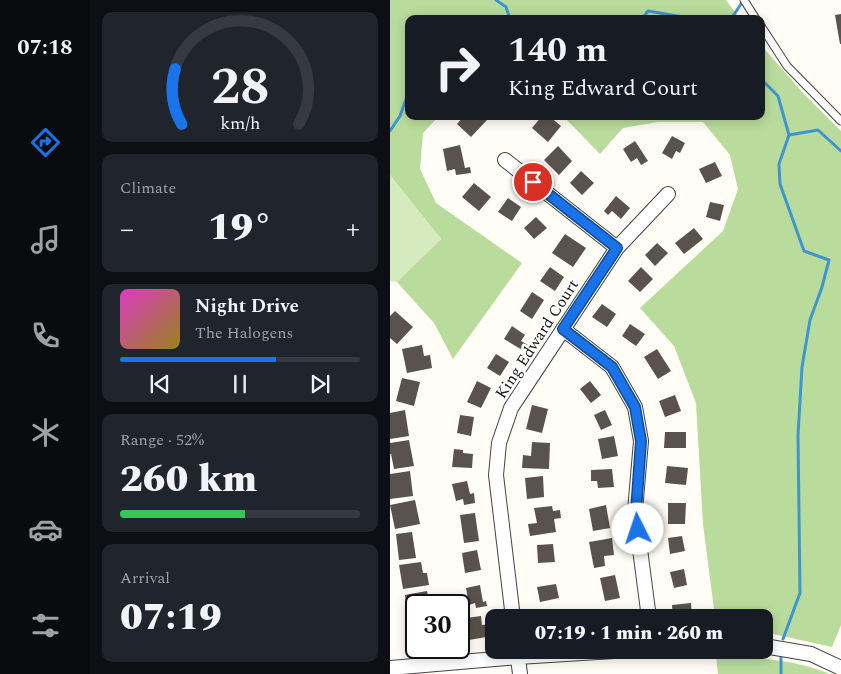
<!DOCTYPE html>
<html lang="en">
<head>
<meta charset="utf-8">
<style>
	:root { --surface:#171b24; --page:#20242c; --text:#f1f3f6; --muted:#9ea1a6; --line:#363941; --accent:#1a73e8 }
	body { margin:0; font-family:Spectral,serif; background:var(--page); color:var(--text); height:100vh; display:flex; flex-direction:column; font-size:19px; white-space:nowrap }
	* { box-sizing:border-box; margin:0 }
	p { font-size:16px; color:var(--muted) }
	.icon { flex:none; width:28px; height:28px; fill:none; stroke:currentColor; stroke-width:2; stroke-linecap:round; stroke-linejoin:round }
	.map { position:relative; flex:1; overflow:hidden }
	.side { display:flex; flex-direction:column; gap:12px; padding:12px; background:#0d0f14; width:300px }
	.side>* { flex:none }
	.banner { position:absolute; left:15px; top:15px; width:360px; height:105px; border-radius:10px; box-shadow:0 2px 12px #0003; background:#171b24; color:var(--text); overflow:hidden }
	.speed { position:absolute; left:15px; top:594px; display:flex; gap:10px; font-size:25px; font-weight:700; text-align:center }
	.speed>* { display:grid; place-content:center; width:65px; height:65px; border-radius:50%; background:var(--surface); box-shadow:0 2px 12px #0003; line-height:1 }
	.speed .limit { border:2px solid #111; border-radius:8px; background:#fff; color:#111 }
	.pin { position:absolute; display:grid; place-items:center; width:42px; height:42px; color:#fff; margin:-21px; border:2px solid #fff; border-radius:50%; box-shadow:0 1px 5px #0007 }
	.me { position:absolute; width:55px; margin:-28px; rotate:356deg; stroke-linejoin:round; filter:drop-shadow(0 0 4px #0008) }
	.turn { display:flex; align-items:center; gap:18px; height:105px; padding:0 20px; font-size:22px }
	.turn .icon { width:65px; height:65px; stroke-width:2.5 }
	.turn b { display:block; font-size:35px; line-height:42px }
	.big { font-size:38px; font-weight:800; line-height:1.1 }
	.side .widget { flex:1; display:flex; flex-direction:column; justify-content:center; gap:8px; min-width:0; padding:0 18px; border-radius:10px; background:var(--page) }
	.side .dial { align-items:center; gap:0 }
	.dial svg { height:130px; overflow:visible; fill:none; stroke:var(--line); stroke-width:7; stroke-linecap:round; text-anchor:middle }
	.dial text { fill:var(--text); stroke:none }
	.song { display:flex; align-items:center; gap:15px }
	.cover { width:60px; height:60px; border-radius:8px; background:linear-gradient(135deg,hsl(310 70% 55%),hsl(50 70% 35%)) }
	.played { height:5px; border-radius:2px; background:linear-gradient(90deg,var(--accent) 65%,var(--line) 65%) }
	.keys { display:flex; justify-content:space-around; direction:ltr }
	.heat { display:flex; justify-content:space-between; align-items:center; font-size:28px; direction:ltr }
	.charge { height:8px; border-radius:4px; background:linear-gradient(90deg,#34c759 52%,var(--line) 0) }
	.trip { position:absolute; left:95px; top:609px; width:288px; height:50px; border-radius:10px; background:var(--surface); box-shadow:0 2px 12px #0003; font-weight:800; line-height:50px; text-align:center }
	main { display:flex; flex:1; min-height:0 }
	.menu { display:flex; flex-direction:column; width:90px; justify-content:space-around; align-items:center; background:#090b0e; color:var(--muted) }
	.menu .icon { width:35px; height:35px }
	.menu .selected { color:var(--accent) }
	.menu b { font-size:22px; color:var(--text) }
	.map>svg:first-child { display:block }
</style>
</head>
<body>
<main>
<nav class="menu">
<b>07:18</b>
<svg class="icon selected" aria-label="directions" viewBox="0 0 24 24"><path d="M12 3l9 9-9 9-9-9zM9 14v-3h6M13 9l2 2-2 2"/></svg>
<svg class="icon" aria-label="music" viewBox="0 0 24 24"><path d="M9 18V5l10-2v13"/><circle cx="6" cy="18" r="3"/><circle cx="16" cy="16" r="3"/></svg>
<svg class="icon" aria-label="phone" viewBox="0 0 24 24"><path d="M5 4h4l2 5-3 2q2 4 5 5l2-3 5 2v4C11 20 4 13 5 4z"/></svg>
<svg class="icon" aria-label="climate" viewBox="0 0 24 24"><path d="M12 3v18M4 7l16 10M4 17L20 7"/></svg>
<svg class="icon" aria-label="car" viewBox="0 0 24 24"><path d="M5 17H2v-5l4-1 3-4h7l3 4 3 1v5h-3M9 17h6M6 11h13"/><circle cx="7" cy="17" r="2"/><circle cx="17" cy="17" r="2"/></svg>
<svg class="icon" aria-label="filters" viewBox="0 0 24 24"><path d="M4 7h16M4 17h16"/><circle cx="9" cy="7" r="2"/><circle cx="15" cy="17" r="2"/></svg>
</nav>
<section class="side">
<div class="widget dial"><svg viewBox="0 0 100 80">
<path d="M14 69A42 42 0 1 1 86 69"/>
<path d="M14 69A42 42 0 0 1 10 35" stroke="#1a73e8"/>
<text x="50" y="56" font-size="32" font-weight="700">28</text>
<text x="50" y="72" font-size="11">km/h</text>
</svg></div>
<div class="widget"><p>Climate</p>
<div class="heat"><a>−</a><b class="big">19°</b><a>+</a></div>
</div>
<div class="widget">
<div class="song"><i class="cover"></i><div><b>Night Drive</b><p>The Halogens</p></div></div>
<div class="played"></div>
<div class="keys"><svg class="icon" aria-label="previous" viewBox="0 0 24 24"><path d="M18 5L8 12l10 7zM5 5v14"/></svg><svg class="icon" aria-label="pause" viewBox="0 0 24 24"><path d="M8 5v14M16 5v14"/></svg><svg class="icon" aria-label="next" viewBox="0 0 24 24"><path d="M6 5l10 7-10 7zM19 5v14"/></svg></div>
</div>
<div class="widget"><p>Range · 52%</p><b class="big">260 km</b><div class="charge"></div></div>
<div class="widget"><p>Arrival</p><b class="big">07:19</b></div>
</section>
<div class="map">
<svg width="451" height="674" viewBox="0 0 451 674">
	<rect width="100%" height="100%" fill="#fffdf5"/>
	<path fill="#d5ebbd" d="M0,175L51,239L7,282L0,281Z"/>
	<path fill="#b9dc9c" d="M0,0H336L350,19H19V116H49L33,133L30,169L46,203L132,263L63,359L44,323L7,282L51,239L0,175Z
		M371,45L413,93L451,131V625L442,647L374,632V618L325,617L313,524L306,403L284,346L250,308L333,231L348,189L340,155L313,122H268L233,128L210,154L173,116H371Z
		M326,657C364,657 404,659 440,674H328Z"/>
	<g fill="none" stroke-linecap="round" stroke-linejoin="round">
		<path stroke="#3f96cf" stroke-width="3" d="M106,0L116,7L120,19
			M252,19L258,11L305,19
			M341,19L353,1
			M371,79L388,96L399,135L389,164L390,184L414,251L439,260L432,287L420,320L412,367L408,435L410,593L393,639
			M0,131L10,116L19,91
			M399,135L428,130L451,151
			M391,674V656"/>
	</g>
	<path fill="#5a524d" d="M451,14V44H450L445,15Z
		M74,116H93L97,120L81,137L67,124Z
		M152,116H159L171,126L158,142L142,128Z
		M282,136L295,143L290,153L286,151L282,159L272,153Z
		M245,141L258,161L251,165L247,158L241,162L233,149Z
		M70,145L75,168L80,167L81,173L66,175L65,169L57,171L53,149Z
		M168,146L182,161L169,175L154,160Z
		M325,162L332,176L316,183L309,169Z
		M191,171L204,183L192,195L180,183Z
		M84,183L101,197L89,211L72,197Z
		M226,196L240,208L231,219L222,211L218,215L214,211Z
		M118,198L131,207L122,221L108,212Z
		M320,202L334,205L330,221L316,217Z
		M146,217L157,228L144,239L134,228Z
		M304,228L313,239L294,254L285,243Z
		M175,234L196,248L183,267L162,253Z
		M267,243L278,253L265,266L255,255Z
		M160,267L174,277L165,291L150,281Z
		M251,267L263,279L250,292L238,281Z
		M142,292L154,300L142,319L130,311Z
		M212,304L226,314L217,327L202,317Z
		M5,311L23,327L7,344L0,338V316Z
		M240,324L255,334L246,346L232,336Z
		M122,326L135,335L131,341L138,345L134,351L114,339Z
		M32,345L34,356L40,355L42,368L17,373L12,349Z
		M267,349L281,371L268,379L254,357Z
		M106,354L119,362L110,376L97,368Z
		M12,378L30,382L24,406L6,401Z
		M87,381L101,388L91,408L77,402Z
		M200,381L211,395L201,403L190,389Z
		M285,395L291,411L275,417L269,401Z
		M142,405L158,409L152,433L136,429Z
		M15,410L19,436L0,439V413Z
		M215,410L222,425L211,430L204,415Z
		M70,415L84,417L81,436L67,433Z
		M275,432H296V448H274Z
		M224,436L228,456L212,459L208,439Z
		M19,440L24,466L4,469L1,454H0V443Z
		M142,442L160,443L159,469L132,468L133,455L141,456Z
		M64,449L73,450V453L83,454L82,468L62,467Z
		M277,466L298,468L296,485L275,483Z
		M222,469L224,487L208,488L207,481H201V470Z
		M20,471L23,496L0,499V474Z
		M153,476L154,497L137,499L135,478Z
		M77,481L80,494L84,493L85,503L74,505L73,499L66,501L62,484Z
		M25,500L30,524L5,529L0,505Z
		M278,503H296L295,524H278Z
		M216,505L220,528L203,531L199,509Z
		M162,506L163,511L170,510L171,518L164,519L166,532L140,536L138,524L147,523L144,508Z
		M85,513L89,541L74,543L70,515Z
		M22,532L26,558L9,560L6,534Z
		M292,536L295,551L280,554L278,538Z
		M222,538L224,555L214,556L215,566L204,568L199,542Z
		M163,544L165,562L148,563L147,545Z
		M87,550L91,570L75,573L72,553Z
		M31,562L33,573H37L39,585L13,589L9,565Z
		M294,569L297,585L284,588L280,572Z
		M225,575L230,598L215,601L210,578Z
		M166,584L169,598L150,602L147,587Z
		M90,585L93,602L96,601L97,606L86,608L85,603L79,605L76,588Z
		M37,591L40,605H26V615L18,616L15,595Z
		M301,603L302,618H283L282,605Z
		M168,612L169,618H155L154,614Z
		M91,616L92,625L100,624L102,636L79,640L76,618Z
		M20,623H26V646L21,647Z"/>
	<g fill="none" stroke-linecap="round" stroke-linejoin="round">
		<g stroke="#444" stroke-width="9">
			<path id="service" d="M354,0L366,19
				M371,26L397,66L451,121"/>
		</g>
		<g stroke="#444" stroke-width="16">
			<path id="minor" d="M115,160L227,248
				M173,329L222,367L245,407L251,441L245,511L259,618
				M123,618L106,475L109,443L121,408L227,248L278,194
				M374,646L421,654L451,668
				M127,650L130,674
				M0,668L128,657L240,650"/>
		</g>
		<use href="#service" stroke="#fff" stroke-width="7"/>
		<use href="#minor" stroke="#fff" stroke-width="14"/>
	</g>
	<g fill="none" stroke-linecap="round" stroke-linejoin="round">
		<g stroke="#114b97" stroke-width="12">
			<path id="route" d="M143,182L227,248L173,329L222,367L245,407L251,441L246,511L248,529"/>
		</g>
		<use href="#route" stroke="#1a73e8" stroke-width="9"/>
	</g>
	<g text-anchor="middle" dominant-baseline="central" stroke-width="5" stroke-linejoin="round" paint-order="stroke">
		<g font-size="16" fill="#111" stroke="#fff">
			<text transform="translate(147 339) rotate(-57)">King Edward Court</text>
		</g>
	</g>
</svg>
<div class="speed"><div class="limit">30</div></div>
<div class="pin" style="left:143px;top:182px;background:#d93025"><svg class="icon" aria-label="arrive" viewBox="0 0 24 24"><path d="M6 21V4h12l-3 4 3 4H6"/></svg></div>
<svg class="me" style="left:248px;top:529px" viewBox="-20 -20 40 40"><circle r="19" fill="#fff"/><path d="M0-13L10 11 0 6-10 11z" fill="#1a73e8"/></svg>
<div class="trip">07:19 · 1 min · 260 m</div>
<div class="banner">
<div class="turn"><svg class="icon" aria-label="right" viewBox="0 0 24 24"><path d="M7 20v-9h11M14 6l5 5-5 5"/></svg><div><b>140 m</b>King Edward Court</div></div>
</div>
</div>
</main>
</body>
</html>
